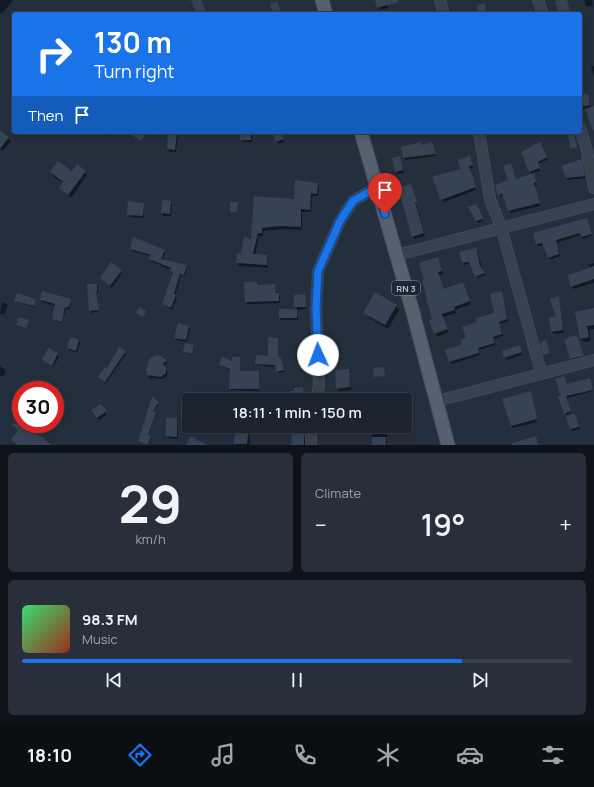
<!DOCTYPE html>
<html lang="en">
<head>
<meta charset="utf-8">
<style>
	:root { --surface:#1b232e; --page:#282f3a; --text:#f1f3f6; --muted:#a0a4aa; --line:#39404a; --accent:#1a73e8 }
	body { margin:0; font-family:Manrope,sans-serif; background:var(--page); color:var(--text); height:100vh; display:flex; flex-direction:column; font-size:15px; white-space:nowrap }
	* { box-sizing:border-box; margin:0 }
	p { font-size:13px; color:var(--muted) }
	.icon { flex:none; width:22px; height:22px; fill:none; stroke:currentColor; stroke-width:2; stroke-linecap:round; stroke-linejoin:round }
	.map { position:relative; height:445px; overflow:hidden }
	.side { display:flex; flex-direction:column; gap:8px; padding:8px; background:#0f1319; flex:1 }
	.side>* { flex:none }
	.guide { position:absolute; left:12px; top:12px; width:570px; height:122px; border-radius:4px; box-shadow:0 2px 10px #0003,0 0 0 1px var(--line); background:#1a73e8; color:#fff; overflow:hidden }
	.speed { position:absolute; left:12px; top:381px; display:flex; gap:8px; font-size:20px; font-weight:700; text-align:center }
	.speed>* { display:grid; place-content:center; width:52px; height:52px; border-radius:50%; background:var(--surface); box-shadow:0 2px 10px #0003,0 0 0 1px var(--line); line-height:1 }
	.speed .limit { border:6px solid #d22; background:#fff; color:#111 }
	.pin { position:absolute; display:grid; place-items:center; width:34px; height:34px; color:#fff; margin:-41px -17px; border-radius:50% 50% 50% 0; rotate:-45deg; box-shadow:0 0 4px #0007 }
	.pin .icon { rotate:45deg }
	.me { position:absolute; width:44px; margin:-22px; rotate:358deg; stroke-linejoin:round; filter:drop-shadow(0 0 3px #0008) }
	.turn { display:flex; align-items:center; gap:14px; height:84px; padding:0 16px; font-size:18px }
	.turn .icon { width:52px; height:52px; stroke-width:2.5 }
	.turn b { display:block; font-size:28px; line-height:34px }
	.then { display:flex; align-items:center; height:38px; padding:0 16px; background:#0003; gap:8px; font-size:15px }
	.big { font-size:30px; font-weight:600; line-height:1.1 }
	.side .card { flex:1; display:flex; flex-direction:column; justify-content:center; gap:6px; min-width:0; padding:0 14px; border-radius:6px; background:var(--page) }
	.side .dial { align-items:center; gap:0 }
	.dial b { font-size:52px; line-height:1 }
	.song { display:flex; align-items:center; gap:12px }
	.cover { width:48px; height:48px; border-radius:6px; background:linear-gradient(135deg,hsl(140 70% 55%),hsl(10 70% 35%)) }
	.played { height:4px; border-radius:2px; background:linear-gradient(90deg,var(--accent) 80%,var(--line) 80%) }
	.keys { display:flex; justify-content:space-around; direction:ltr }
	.heat { display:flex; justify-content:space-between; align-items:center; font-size:22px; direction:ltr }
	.side .tiles { flex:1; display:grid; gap:8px; grid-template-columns:1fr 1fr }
	.card:last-child { grid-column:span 2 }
	.trip { position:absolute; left:182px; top:393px; width:230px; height:40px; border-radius:4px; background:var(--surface); box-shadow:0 2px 10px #0003,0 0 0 1px var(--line); font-weight:600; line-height:40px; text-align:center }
	.dock { display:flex; height:64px; justify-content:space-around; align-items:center; background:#0b0e12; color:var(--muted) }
	.dock .icon { width:28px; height:28px }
	.dock .active { color:var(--accent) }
	.dock b { font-size:18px; color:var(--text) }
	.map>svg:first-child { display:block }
</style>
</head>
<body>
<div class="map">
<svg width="594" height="445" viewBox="0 0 594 445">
	<rect width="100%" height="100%" fill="#242f3e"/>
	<path fill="#0007" d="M0,0H13L2,14L0,13Z
		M376,0H385L388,8L380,10Z
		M584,0H592L593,6L586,7Z
		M591,66H594V78V77Z
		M580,96L589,98L591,108L594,107V119L590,118L586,108L581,110Z
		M0,132L11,141L3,151L0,149Z
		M94,132H109V136Z
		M241,132H252V142H243Z
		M273,132H280L284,142L278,144Z
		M177,134L178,137L176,152H169L168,149Z
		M432,144L436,156L405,160L404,158L402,148Z
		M540,144L547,160L538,164L540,171L532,173L537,185L534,186L540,206L510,213L504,195L501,197L499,194L510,181L512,167L516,180L532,175L530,171Z
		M400,158L404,173L397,174L393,159Z
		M471,159L473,168L469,169L476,190L444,202L442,199L461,170Z
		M583,162L586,178L568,180L566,178Z
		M85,171L87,175L71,198L60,188L64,184L53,176L51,172Z
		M317,184L319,187L318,196H312L311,212H302V230L282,229L263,231V236H259L255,255L267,256L268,268L239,266L237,263L252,240L254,197L294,200Z
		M411,185L425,236L414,239L399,188Z
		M163,201L171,202L172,204L171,216H163L162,213Z
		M143,204L144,218L130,217L128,215Z
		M470,207H478L483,221L478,223Z
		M588,221L592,236L583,239L581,235L556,243L560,256L550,260L544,245L538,246L537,244L534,234Z
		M131,249L164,250L165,253L162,260L186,266L187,268L185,276L181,275L175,296L177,298L172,310L163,304L173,274L171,270L151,261V256L132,251Z
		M476,249L485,275L477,278L471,263L464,265L461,252Z
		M438,258L443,274L439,275L444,290L464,286L471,304L455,310L456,313L443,317L449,332L437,337L431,320L433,319L429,298Z
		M594,263V283L573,289L569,275L590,268L588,265Z
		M121,271L122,273L112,288L101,278Z
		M245,283H256L258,286L275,285L277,294L280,296V303L247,304Z
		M88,285H97L98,287V293H96L99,311L91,313L90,311Z
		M502,294L508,321L499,324L503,336L494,339L496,345L478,350L480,355L451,364L450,361L464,345L478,322L495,313Z
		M304,295L306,309L297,310L295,296Z
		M558,297L564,333L554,334L552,332L557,318Z
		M35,300L34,307L15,301Z
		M41,300H70L69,310L66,309L62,323L53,319L56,306L42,302Z
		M2,302L8,305L4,315L0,313Z
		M396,306L399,310L388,329L367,316L365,313Z
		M594,309V329L589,330L591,341L584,342L581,339Z
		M297,310L298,320H281L280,318Z
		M189,327L190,329L186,344L194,347L192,355L184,352L186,342L177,340L175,337Z
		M578,338L584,358L573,361L565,340Z
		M278,339V358L282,360L284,372L278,373L276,367L257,365L256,363L269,357Z
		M79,340L80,343L77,353L69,350L68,348Z
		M119,349L126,354L106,383L100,378L107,370Z
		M520,349L522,355L507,360L505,357Z
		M57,354L59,357L53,367L43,360Z
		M239,358L240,372H258L259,391L231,390V371L220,365L233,363Z
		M166,361L167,363L164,367L167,370V376L163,379L149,378L147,369Z
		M0,366L6,371L3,377L0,375Z
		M348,370L351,390L339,391L337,388Z
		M590,381L593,391L567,398L571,413L566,415L562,396L567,386Z
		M531,392L537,422L513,428L511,426Z
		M153,398L159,404L153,412L156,414L148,436L151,438L149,445L140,442Z
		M101,405L107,414L99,420L93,411Z
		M575,415L580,429L572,431L567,417Z
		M177,419L178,439L168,438L167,436Z
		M372,426H387V445H373Z
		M249,429L250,445H236L235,444Z
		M304,435L306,445H292Z"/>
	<path fill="#364354" d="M191,0H201L207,14H196Z
		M375,0H398L399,2L377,8Z
		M559,0H567L571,14H559L555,1Z
		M277,2L282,14H273L270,4Z
		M485,3L487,14H479L477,5Z
		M588,94L590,105L580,107V95Z
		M594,106V130H593L585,109Z
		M0,130L9,137L0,149Z
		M126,132H140L145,135L141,141Z
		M240,132H251V140H240Z
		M272,132H281L284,139L276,142Z
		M568,132H574L577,148H570Z
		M168,133H177L175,150L167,149Z
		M421,142V145L432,142L436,154L403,158L401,147Z
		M540,142L547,157L538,162L540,168L529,172L521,152Z
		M400,156L403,170L395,172L392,158Z
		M470,156L473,165L469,166L476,187L441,200L432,177L460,169L458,160Z
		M582,159L585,176L566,178L561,166Z
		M58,161L72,171L77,164L86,171L68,195L59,188L63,182L50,172Z
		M511,163L516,179L534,173L536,182L534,183L540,203L508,211L502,194L498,195L495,185L508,180L503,166Z
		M295,180L318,183L317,194L311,193L310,210L301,209V227L280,226L262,228V233H258L253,254L267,255V265L236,263L237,253L241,254L244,237L251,239L254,196L294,199Z
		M411,184L417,202H415L424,233L412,237L398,188Z
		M162,200L171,201L170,214L161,213Z
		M128,201L144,203L143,216L127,215Z
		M230,202H238L237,212H230Z
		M477,204L483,219L476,221L468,207Z
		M587,218L592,234L581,237L580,233L556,240L559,254L548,258L542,243L536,244L533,233Z
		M133,237L165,250L161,259L187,265L184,275L180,274L174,294L176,295L171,308L162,304L173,272L170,271L171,268L149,259L151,255L130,249Z
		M476,248L480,265L485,273L475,277L469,262L462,263L459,252Z
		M438,257L442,271L438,272L444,289L463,282L470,301L454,307L455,310L442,314L448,329L434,334L429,320L432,319L426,298H427L422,280L424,279L419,263Z
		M111,262L122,270L110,286L100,278Z
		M594,266V279L570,287L568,275Z
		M244,282H257V285L275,284L276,293H279V301L245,302Z
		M87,284H97V292H96L99,310L89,311Z
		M42,291L71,299L68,308L65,307L62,322L52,319L55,304L40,300Z
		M502,291L507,319L499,322L502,334L493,337L495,343L478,348L479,353L449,362L445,350L462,344L461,340L466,338L462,327L477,322L476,318L494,313L490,294Z
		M375,292L397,305L385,325L363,313Z
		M17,293L36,299L34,306L14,301Z
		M305,294L306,307H294V295Z
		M559,296L563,330L551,332L549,318L556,317L550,299Z
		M139,307L146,311L143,317L136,313Z
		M594,308V325L587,326L589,337L580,339L575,312Z
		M279,309H297V318H279Z
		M19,317L29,320L26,328L16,325Z
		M178,323L189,326L186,340L174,338Z
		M577,335L584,356L570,359L564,339Z
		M70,337L79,340L76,351L67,348Z
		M268,337L278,338V357H281L284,370L276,372L275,365L255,364L256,355L268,356Z
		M546,340L550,353L543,355L540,342Z
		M185,343L194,345L192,354L183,352Z
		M520,345L522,352L504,358L502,351Z
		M119,347L126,351L105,382L98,377L105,367L107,368Z
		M48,348L58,353L52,366L42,360Z
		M158,355L167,360L163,364L166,367V373L161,377L147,375L146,369L150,358Z
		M222,357L232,361V357H240V371H259V389H229L230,369L219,365Z
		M384,367L385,376L374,377L373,368Z
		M349,369L350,387L336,389L335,370Z
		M564,376L567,384L590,378L593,390L566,396L571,411L564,414L558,396H561L555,379Z
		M303,387L304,399H290L289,391H294V388Z
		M531,391L537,419L511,426L502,399Z
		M152,397L159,402L153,411L156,413L148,435L151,436L148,445L138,441Z
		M101,404L107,411L97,418L91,410Z
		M575,414L579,427L570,429L566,416Z
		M166,418H177V437L166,436Z
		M11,424H24L52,445H18L11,440L18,430Z
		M235,428H249L247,444H234Z
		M292,433L304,434V445H291Z
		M190,436L207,445H186Z
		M536,436L538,445H512V443Z
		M372,437H386V445H372Z"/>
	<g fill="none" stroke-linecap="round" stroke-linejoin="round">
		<g stroke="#414a57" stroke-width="12">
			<path id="minor" d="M440,0L444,14
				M538,0L543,14
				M580,128L586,147L594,188
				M479,132L490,199L501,227L541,372
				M397,255L594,204
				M316,400L319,386L316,308L318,271L340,221L353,201L377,187
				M437,401L594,360
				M311,445V426"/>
		</g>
		<g stroke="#414a57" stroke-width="15">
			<path id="major" d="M322,0L326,14
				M361,132L412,309L448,445"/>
		</g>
		<use href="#minor" stroke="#38414e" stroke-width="10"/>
		<use href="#major" stroke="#56606e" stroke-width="13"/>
	</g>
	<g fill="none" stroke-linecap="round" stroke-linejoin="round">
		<g stroke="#114b97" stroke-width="10">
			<path id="route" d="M318,355L316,308L318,271L340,221L353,201L377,187L385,214"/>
		</g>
		<use href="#route" stroke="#1a73e8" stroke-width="7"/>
	</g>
	<g text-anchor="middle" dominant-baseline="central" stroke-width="4" stroke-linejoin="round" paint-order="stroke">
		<rect fill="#1d2633" stroke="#878f9c" stroke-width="1" x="392" y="281" width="28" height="14" rx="3"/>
		<g font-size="9" font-weight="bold" fill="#b4bcc9">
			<text x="406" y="288">RN 3</text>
		</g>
	</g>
</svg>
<div class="speed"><div class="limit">30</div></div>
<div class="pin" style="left:385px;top:214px;background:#d93025"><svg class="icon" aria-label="arrive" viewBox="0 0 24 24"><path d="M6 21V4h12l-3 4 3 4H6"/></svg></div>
<svg class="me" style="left:318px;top:355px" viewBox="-20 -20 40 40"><circle r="19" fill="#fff"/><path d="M0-13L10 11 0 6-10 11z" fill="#1a73e8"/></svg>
<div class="trip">18:11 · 1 min · 150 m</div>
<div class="guide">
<div class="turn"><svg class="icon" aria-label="right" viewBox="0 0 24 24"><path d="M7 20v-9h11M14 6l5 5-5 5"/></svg><div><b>130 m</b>Turn right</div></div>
<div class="then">Then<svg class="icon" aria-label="arrive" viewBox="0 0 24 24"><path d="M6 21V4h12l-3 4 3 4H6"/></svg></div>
</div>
</div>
<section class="side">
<div class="tiles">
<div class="card dial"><b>29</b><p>km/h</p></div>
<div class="card"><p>Climate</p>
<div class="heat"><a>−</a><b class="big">19°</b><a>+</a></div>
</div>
<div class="card">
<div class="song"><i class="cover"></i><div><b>98.3 FM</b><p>Music</p></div></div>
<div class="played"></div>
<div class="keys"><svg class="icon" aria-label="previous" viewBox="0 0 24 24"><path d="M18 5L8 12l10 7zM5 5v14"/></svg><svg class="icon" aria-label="pause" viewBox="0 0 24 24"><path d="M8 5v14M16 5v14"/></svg><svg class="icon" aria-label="next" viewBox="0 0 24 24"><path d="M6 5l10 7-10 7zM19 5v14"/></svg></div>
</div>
</div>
</section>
<nav class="dock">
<b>18:10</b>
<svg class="icon active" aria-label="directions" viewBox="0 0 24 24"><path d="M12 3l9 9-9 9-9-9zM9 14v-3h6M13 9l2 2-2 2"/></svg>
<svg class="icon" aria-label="music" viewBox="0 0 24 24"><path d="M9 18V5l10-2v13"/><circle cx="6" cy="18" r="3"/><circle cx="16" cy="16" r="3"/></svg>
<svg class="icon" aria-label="phone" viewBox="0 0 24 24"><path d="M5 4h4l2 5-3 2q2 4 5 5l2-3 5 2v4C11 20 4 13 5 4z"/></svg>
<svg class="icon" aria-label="climate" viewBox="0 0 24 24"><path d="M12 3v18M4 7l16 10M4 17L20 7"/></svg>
<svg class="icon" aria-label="car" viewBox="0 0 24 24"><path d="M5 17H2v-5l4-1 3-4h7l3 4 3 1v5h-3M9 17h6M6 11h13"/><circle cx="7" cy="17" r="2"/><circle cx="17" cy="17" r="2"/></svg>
<svg class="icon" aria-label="filters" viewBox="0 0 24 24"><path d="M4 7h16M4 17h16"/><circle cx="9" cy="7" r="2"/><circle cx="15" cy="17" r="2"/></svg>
</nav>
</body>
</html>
